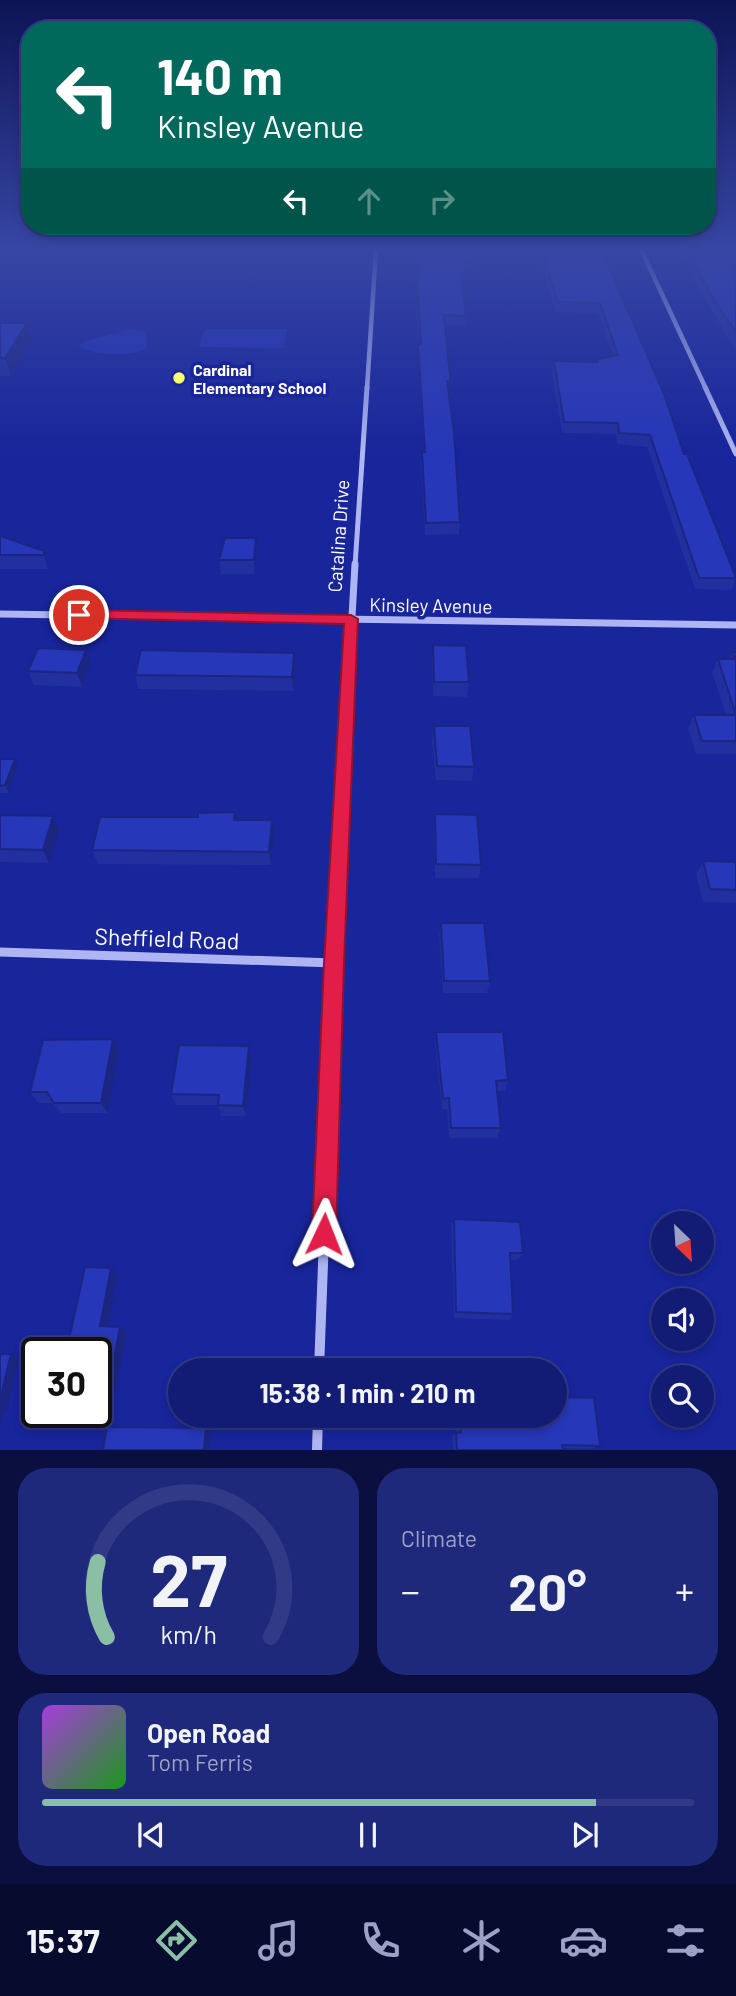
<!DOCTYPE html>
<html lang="en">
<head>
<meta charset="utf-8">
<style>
	:root { --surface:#121c74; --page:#1f297c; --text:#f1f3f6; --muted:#9ca1c5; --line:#313a86; --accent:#8abfa5 }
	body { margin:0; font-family:Barlow,sans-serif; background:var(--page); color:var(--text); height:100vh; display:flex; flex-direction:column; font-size:26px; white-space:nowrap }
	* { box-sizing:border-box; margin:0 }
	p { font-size:23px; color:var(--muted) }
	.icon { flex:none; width:38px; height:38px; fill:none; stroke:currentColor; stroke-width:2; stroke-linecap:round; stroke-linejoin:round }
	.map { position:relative; height:1450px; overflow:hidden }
	.side { display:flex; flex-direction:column; gap:18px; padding:18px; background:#0a0f40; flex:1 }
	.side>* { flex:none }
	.hud { position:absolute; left:21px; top:21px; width:695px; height:214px; border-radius:28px; box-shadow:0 4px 10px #0003,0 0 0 2px var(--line); background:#00695c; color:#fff; overflow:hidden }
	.needle { width:46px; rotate:155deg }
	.controls { position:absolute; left:651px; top:1211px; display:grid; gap:14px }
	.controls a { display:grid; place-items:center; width:63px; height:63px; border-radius:50%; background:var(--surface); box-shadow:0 4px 10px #0003,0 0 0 2px var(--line); font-size:35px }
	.speed { position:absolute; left:21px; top:1337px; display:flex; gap:14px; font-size:35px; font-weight:700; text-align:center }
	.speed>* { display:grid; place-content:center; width:91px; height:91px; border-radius:50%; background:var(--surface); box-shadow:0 4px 10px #0003,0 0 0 2px var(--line); line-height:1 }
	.speed .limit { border:4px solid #111; border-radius:10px; background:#fff; color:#111 }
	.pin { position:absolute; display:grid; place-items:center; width:60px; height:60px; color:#fff; margin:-30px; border:4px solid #fff; border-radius:50%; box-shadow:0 2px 7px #0007 }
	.me { position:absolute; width:77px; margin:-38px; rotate:2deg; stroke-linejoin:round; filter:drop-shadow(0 0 5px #0008) }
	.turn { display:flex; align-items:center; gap:24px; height:147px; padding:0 21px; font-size:32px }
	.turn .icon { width:91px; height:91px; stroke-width:2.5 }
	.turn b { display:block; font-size:49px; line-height:60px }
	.lanes { display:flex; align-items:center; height:66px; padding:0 21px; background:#0003; justify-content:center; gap:35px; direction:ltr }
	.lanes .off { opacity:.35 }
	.big { font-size:52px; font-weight:700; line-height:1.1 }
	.side .widget { flex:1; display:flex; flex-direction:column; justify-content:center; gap:10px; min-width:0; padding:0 24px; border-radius:28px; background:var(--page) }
	.side .dial { align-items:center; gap:0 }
	.dial svg { height:182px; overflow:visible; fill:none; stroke:var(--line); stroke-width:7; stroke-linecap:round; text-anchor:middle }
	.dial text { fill:var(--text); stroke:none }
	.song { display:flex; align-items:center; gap:21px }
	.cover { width:84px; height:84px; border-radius:10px; background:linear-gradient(135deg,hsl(280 70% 55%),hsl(120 70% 35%)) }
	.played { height:7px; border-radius:4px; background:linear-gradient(90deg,var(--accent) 85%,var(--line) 85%) }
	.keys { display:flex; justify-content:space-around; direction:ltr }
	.heat { display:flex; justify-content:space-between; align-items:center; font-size:38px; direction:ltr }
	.side .tiles { flex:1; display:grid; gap:18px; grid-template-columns:1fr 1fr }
	.widget:last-child { grid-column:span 2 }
	.trip { position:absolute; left:168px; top:1358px; width:399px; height:70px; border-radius:35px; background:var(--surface); box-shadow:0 4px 10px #0003,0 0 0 2px var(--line); font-weight:700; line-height:70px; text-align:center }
	.menu { display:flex; height:112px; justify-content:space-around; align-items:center; background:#070b2e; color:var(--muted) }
	.menu .icon { width:49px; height:49px }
	.menu .on { color:var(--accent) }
	.menu b { font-size:32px; color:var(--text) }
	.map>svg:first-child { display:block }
</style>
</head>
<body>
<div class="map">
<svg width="736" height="1450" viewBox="0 0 736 1450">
	<rect width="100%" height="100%" fill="#18259b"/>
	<path fill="#2031b4" d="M131,329L144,331L146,335L147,347C135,358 91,355 79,346L85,341Z
		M205,329H287L284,348L199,347Z"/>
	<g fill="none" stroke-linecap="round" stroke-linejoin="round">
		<path stroke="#adb5f2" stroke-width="4.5" d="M641,249L706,389
			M367,389L376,249"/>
		<path stroke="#adb5f2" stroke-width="5" d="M705,387L736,454
			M355,566L367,387"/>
		<path stroke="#adb5f2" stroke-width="7" d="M0,614L736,625
			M342,792L355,564"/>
		<path stroke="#adb5f2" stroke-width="9" d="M0,952L334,963
			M330,1081L343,790"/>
		<path stroke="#adb5f2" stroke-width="10" d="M319,1370L330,1079
			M317,1450L318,1416"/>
	</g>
	<path fill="#212f9f" d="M414,249H473L475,260L474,270H465L463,287L466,316L465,326H445L450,376L448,392L460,522L459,534L425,535L421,463L422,452H424L418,354V344H419Z
		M538,249H601L684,454L736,577L732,590L695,589L647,447L617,444L616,434L562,433L552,372L554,361L597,362L613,356L598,313L555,312Z
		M678,249H736V350L710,308Z
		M0,323H27L32,341L11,376H0Z
		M0,536L44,551L49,566L48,569H0Z
		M256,538L257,552L255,574H221L219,560Z
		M433,645L469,682L467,697L433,696L432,660Z
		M86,650L91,664L82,687L34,685L28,671Z
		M732,652H736V754H696L688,728L694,715H726L712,672L718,659H730Z
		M294,653L295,667L293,691L138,689L135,675Z
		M434,726L474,767L472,781L436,780L432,740Z
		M0,759L18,766L9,793H0Z
		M435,814L481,865L479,878H435L434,828Z
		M0,815L53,816L60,830L49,863L0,862Z
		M237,820L274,834L271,865L98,864L92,850Z
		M703,861L736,862V903L703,902L696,874Z
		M441,923L490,981L487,993H443L439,936Z
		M436,1032L508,1080L505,1091H497L501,1128L497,1138H449L447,1109H442L435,1043Z
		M249,1046L252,1057L246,1116H221L218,1105H176L171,1094Z
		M119,1050L108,1113H61L53,1103H38L30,1092Z
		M454,1219L523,1253L518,1260H510L513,1314L509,1320L454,1318L451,1226Z
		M118,1274L108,1326L127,1332L115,1395L96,1394V1353Z
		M456,1416H555L600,1446L590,1449L563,1448V1450H453L452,1436L456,1432Z"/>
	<path fill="#1b2682" d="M27,323L32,341L11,376L5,358Z
		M256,538L257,552L255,574L254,560Z
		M44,551L49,566L48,569L44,555Z
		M86,650L91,664L82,687L77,673Z
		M294,653L295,667L293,691L292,677Z
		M15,759L18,766L9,793L5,785Z
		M53,816L60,830L49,863L43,850Z
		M272,820L274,834L271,865L269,852Z
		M113,1039L119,1050L108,1113L101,1103Z
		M249,1046L252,1057L246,1116L243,1106Z
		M111,1268L118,1274L107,1331L100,1326Z
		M120,1327L127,1332L115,1395L108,1391Z
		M11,1354L19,1358L7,1412L0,1410V1399Z
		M0,1410L3,1411L0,1425Z
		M206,1428L211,1431L209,1450H204Z"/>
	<path fill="#2637b9" stroke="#1b2682" stroke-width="2" d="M415,249H473L475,260H466L462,285L466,316L444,315L450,376V381H447L454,432L460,522L426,523L422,452H425L418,344H421Z
		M542,249H601L664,394L684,454H687L736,578H699L650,435L619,433L618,423L564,422L554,361L597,362L598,359L618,355L600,303L557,302Z
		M686,249H736V333L713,298Z
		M0,323H27L5,358H0Z
		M0,536L44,551V555H0Z
		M225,538H256L254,560H219Z
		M433,645L466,646L469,682H434Z
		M38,648L86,650L77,673L28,671Z
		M141,650L187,651L294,653L292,677L135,675Z
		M732,652H736V715L718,659H735Z
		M694,715H736V741H702Z
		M434,726H470L474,767L437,766Z
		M0,759H15L5,785L0,786Z
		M235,812L234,820H272L269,852L92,850L100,817H198V813Z
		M435,814L477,815L481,865L436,864Z
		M0,815L53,816L43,850L0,849Z
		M703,861L736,862V890L710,889Z
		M441,923H484L490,981H444Z
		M436,1032H503L508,1080L496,1081L501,1128H451L449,1098L443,1099Z
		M113,1039L101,1103H54L47,1092H30L43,1040Z
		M179,1045L249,1046L243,1106L218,1105L219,1095L171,1094Z
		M454,1219L520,1222L523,1253H510L513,1314L456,1312Z
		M85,1267L111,1268L100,1326L120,1327L108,1391H96V1353H66Z
		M0,1354H11L0,1399Z
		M555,1397L594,1398L600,1446L562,1445L563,1450H457L456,1432L461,1433L460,1416H555Z
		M107,1427L206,1428L204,1450H103Z"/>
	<linearGradient id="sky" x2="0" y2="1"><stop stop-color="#0d1455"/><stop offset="0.55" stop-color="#3746a4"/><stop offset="1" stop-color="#3746a4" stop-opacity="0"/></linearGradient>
	<rect width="736" height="452" fill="url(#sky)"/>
	<path fill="#e11d48" stroke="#92132f" stroke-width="2" d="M79,610L351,615L358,619L344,963L336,1234L333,1243L324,1247L316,1243L312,1234L324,963L344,624L74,618V611Z"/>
	<circle fill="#f8ff6e" stroke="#18259b" stroke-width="2.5" cx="179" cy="378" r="7"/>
	<g text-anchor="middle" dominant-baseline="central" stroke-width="7" stroke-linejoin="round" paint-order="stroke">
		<g font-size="16" font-weight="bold" fill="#fff" stroke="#18259b" text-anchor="start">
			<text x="193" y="369">Cardinal<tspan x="193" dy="18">Elementary School</tspan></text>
		</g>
		<g font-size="19" fill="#fff" stroke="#18259b">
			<text transform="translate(338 536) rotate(-86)">Catalina Drive</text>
			<text transform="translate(431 605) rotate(1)">Kinsley Avenue</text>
		</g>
		<g font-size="23" fill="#fff" stroke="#18259b">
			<text transform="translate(167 938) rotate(2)">Sheffield Road</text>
		</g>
	</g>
</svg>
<div class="controls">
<a><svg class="needle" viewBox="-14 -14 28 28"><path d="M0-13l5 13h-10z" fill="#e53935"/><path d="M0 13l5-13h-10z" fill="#9ca1c5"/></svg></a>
<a><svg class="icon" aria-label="sound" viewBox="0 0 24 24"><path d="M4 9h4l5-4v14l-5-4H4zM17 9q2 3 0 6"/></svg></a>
<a><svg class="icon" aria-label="search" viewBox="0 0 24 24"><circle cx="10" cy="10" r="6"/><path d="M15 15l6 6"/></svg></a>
</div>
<div class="speed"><div class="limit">30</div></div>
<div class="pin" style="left:79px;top:615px;background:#d93025"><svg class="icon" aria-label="arrive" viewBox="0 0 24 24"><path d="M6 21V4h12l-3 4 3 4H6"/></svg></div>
<svg class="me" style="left:324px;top:1234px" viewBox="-20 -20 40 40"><path d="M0-17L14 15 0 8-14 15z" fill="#e11d48" stroke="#fff" stroke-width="4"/></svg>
<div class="trip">15:38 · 1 min · 210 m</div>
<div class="hud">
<div class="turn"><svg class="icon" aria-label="left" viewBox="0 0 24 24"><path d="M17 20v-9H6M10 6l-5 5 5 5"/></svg><div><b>140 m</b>Kinsley Avenue</div></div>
<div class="lanes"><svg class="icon" aria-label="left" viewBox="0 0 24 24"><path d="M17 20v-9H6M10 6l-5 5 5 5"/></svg><svg class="icon off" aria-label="ahead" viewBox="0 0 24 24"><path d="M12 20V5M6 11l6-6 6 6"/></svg><svg class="icon off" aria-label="right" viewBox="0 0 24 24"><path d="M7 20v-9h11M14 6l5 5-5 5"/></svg></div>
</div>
</div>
<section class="side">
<div class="tiles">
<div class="widget dial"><svg viewBox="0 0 100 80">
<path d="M14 69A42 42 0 1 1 86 69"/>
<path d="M14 69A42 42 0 0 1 10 36" stroke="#8abfa5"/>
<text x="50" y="56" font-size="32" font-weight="700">27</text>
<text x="50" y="72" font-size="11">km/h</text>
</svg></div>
<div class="widget"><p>Climate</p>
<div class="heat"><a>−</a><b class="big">20°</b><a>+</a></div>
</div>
<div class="widget">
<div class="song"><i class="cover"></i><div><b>Open Road</b><p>Tom Ferris</p></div></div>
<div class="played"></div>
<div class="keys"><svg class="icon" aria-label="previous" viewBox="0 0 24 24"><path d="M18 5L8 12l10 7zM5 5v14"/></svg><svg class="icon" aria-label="pause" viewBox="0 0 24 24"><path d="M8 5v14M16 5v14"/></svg><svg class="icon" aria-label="next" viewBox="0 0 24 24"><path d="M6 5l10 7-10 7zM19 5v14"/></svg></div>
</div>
</div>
</section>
<nav class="menu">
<b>15:37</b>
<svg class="icon on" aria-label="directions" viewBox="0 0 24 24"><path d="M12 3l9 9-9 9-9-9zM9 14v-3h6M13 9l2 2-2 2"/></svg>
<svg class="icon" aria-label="music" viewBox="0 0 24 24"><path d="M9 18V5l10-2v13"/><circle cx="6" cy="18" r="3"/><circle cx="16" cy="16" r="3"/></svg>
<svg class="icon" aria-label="phone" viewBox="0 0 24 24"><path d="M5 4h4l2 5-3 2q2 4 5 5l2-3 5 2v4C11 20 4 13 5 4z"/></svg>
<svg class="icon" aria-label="climate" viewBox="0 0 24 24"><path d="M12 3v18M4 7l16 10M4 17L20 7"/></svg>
<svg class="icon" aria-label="car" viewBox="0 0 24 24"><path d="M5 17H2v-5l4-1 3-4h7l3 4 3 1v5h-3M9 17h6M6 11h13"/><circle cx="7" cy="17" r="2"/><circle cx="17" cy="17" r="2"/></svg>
<svg class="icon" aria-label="filters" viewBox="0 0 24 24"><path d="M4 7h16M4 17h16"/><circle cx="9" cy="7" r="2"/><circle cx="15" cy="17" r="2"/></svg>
</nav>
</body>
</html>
